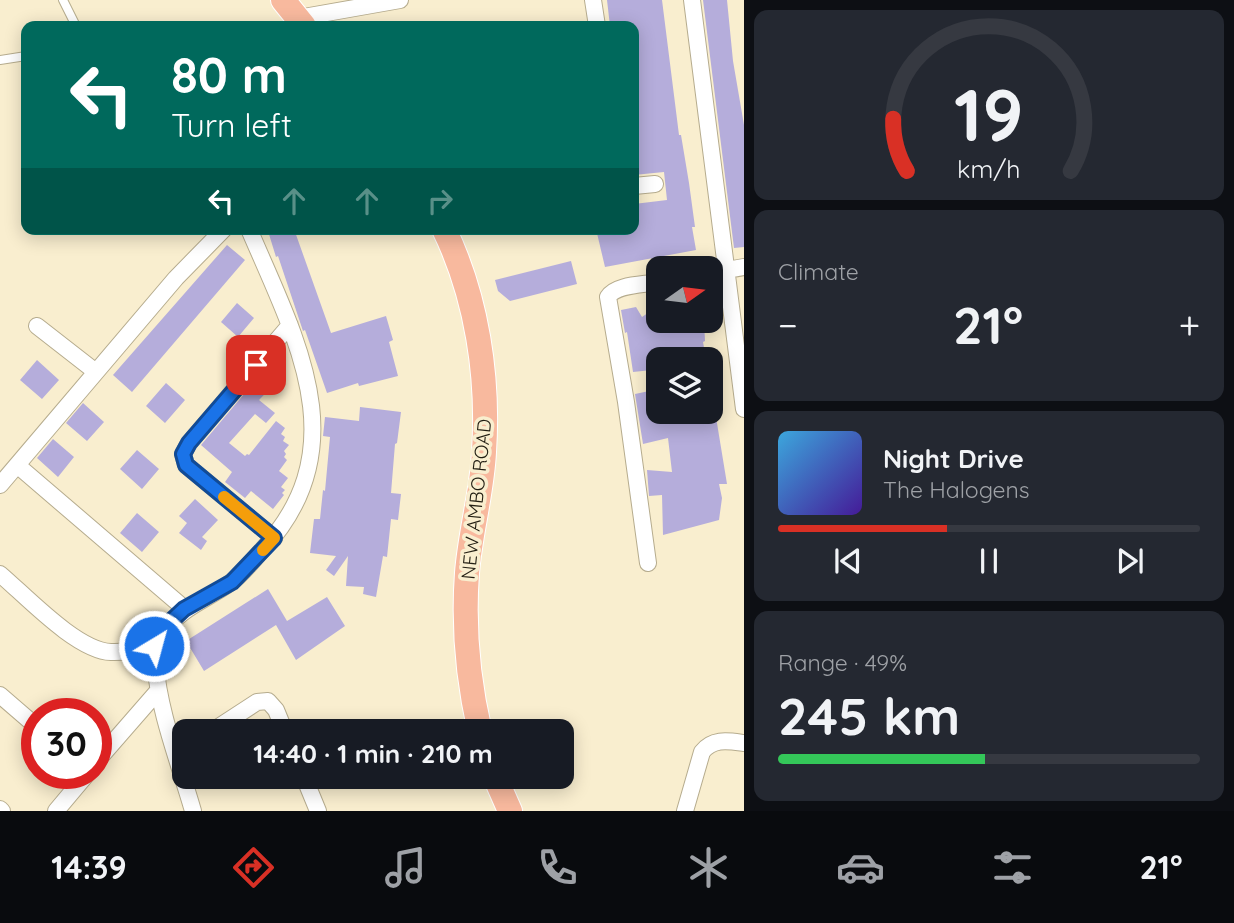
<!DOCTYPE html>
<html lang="en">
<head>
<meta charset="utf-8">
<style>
	:root { --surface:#171b24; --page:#242831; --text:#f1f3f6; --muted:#9ea1a6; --line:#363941; --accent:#d93025 }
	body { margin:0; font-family:Quicksand,sans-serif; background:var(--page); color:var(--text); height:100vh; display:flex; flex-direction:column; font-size:26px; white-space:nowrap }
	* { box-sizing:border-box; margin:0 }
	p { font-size:23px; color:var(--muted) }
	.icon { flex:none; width:38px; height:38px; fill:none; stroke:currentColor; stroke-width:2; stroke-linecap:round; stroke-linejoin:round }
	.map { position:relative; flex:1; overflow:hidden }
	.panel { display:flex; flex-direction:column; gap:10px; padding:10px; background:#0d0f14; width:490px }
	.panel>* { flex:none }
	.top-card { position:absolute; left:21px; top:21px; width:618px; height:214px; border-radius:14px; box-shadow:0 4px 18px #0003; background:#00695c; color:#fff; overflow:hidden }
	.needle { width:46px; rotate:76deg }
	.tools { position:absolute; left:646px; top:256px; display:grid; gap:14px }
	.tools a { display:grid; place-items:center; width:77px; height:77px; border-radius:14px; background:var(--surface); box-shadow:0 4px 18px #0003; font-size:35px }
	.speed { position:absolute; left:21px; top:698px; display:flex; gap:14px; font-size:35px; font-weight:700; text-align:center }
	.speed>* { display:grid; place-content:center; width:91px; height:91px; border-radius:50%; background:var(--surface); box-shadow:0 4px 18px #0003; line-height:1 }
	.speed .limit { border:10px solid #d22; background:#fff; color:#111 }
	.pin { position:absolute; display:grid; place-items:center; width:60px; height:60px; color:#fff; margin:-30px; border-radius:14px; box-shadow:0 4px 10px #0006 }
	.me { position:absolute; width:77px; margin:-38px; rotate:37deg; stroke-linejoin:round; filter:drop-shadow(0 0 5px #0008) }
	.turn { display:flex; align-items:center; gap:24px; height:147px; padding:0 35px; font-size:32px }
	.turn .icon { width:91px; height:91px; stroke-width:2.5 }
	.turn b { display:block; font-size:49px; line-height:60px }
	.lanes { display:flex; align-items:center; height:66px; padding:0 35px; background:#0003; justify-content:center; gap:35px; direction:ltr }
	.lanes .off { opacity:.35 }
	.big { font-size:52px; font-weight:700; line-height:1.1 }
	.panel .card { flex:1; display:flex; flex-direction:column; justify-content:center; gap:10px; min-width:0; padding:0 24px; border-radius:14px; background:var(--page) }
	.panel .dial { align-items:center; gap:0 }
	.dial svg { height:182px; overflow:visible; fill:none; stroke:var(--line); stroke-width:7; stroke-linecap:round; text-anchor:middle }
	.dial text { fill:var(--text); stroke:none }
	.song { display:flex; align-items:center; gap:21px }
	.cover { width:84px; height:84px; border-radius:10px; background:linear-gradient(135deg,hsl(200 70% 55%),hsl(260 70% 35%)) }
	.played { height:7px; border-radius:4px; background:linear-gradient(90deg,var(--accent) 40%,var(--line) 40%) }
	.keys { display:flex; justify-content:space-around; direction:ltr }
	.heat { display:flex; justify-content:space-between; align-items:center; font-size:38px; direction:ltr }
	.charge { height:10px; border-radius:5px; background:linear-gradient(90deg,#34c759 49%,var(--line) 0) }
	.trip { position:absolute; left:172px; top:719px; width:402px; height:70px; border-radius:14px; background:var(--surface); box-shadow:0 4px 18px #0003; font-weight:700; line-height:70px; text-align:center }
	.tabs { display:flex; height:112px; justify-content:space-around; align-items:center; background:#090b0e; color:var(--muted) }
	.tabs .icon { width:49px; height:49px }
	.tabs .current { color:var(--accent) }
	.tabs b { font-size:32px; color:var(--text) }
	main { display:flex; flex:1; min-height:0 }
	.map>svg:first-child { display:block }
</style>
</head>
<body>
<main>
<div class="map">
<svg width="744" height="811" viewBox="0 0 744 811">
	<rect width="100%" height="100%" fill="#f9eecf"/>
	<path fill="#b5addb" d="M607,0H662L679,135H681L689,183L695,227H692L696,250L605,267L596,229H634V204L667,200L664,172L634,175V26H610Z
		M703,0H727L733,61L744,125V247L734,248Z
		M273,229H294L331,333L386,316L393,340L389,342L398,376L359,386L358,383L327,393L305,330L303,331L278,256L276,257L268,231Z
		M227,245L245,260L132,392L113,375Z
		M571,261L577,284L510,301L498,291L495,280Z
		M237,303L254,318L238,337L221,322Z
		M658,306V320H704L705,341L703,342L706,359H686L685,356L649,359L652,370L633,372L627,332L625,333L621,310L636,307L642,317Z
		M37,360L59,380L42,399L20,380Z
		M273,360L286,372L259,400L275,413L266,423L255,414L229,443L245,456L247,454L249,455L276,421L285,428L281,434L285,437L283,441L289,445L284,451L286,454L284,457L287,460L279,471L288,478L281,487L285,490L282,493L284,495L273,509L251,491L245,498L225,482L232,472L201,445Z
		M166,383L185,400L165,423L146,406Z
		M654,390L659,420L694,418L693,411H715L727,484H719L722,498L719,520L663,535L662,495L649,496L647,470L672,472L668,438L643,444L635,394Z
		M83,403L104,422L87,441L66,423Z
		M360,407L401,412L397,443L395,444L391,493L401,494L398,520L391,519L387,557L383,556L376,597L363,594L364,587L346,586L348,556L334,576L326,570L336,556L310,553L314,519H320L323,490L325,491L330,437L323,436L325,417L359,421Z
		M53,439L74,457L58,477L37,458Z
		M137,450L159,469L142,489L120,469Z
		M195,499L218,520L202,537L207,541L201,550L179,533L187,523L179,516Z
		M137,513L159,532L142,552L120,533Z
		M268,589L287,621L327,597L345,626L296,660L276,625L204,671L186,641Z"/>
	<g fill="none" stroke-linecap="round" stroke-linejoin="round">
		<g stroke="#b6ac8e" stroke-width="10">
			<path id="service" d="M63,0L76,26
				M0,60L26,56"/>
		</g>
		<g stroke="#b6ac8e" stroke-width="18">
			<path id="minor" d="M593,0L597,26
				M692,0L744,409
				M298,18L400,0
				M634,186L655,184
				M710,273L744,267
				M37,326L96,372
				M17,465L185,609
				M0,485L176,278L224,229
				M274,538L186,465L183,454L189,443L290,325
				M648,563L626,402L608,297C616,284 644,285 658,282
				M0,574C26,596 77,651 111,652C125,653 140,649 154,646
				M0,695L37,727
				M211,732L257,702L268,701L276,710L285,732
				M96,762L157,692
				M304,777L318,811
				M0,809L2,811
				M56,811L87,774
				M193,811C179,762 159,713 155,662C155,658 153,651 154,647C155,642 160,637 163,633C180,608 206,600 230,583C242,575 253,560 263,549C358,447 295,337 249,229
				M685,811L702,752C713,738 728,741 744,743"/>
		</g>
		<g stroke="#fff" stroke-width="26">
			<path id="primary" d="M283,0L304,26
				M444,229C477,297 489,377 484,452C482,493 470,533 467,573C463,627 468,680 480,732
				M495,777L510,811"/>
		</g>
		<use href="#service" stroke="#fff" stroke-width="8"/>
		<use href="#minor" stroke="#fff" stroke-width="16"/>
		<use href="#primary" stroke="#f8b99e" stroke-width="24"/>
	</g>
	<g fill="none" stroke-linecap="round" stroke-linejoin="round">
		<g stroke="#114b97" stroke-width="18">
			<path id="route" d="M154,646L169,623L184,609L232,582L274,538L186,465L183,454L189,443L256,365"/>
		</g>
		<use href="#route" stroke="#1a73e8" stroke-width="12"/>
		<path stroke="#f59e0b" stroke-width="12" d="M224,497L274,538L263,550"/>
	</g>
	<g text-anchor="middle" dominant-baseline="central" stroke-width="7" stroke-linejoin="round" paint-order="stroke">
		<g font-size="19" fill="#211d12" stroke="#f9eecf">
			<text transform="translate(476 499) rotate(-84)">NEW AMBO ROAD</text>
		</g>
	</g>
</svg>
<div class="tools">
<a><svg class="needle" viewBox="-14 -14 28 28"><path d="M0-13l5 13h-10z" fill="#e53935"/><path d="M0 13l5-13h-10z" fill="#9ea1a6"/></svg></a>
<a><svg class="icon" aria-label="layers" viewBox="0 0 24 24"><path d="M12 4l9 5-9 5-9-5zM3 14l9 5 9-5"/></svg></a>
</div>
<div class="speed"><div class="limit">30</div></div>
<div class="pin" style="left:256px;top:365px;background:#d93025"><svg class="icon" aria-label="arrive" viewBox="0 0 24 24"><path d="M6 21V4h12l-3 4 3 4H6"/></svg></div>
<svg class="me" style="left:154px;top:646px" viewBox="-20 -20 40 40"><circle r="17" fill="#1a73e8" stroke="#fff" stroke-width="3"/><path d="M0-11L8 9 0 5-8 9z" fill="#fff"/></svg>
<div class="trip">14:40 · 1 min · 210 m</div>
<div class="top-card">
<div class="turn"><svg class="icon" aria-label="left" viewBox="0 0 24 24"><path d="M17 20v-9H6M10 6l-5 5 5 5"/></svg><div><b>80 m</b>Turn left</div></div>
<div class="lanes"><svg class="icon" aria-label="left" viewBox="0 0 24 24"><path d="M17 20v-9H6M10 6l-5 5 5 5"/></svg><svg class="icon off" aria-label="ahead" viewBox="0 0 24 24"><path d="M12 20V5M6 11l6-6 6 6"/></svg><svg class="icon off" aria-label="ahead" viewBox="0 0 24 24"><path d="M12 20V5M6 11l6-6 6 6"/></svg><svg class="icon off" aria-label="right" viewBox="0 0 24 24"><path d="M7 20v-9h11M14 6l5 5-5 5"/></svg></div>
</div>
</div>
<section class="panel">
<div class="card dial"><svg viewBox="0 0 100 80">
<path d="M14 69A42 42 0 1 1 86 69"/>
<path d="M14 69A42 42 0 0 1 8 46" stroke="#d93025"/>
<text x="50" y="56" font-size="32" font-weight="700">19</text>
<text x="50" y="72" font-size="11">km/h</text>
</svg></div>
<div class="card"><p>Climate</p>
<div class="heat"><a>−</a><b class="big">21°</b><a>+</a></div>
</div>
<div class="card">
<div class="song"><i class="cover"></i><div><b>Night Drive</b><p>The Halogens</p></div></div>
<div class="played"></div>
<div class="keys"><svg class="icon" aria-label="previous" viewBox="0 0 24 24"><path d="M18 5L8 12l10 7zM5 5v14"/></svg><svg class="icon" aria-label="pause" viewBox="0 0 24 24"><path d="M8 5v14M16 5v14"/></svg><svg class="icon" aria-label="next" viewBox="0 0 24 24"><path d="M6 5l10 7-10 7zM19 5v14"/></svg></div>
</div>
<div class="card"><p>Range · 49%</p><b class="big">245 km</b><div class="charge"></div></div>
</section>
</main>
<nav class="tabs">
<b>14:39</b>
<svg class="icon current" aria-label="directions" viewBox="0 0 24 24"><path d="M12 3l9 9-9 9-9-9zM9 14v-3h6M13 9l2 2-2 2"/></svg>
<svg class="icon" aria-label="music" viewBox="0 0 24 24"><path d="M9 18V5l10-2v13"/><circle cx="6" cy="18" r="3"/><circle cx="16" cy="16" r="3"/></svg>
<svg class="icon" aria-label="phone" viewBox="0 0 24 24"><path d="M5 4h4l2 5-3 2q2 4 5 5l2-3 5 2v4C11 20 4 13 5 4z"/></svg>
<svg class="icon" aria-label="climate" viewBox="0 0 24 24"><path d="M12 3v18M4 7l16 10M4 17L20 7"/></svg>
<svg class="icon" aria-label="car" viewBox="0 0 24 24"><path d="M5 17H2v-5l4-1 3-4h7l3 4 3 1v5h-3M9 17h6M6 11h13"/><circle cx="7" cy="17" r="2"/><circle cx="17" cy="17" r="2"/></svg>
<svg class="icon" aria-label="filters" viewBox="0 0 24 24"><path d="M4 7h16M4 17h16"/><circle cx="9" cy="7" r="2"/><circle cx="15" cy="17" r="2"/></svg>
<b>21°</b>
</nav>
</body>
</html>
